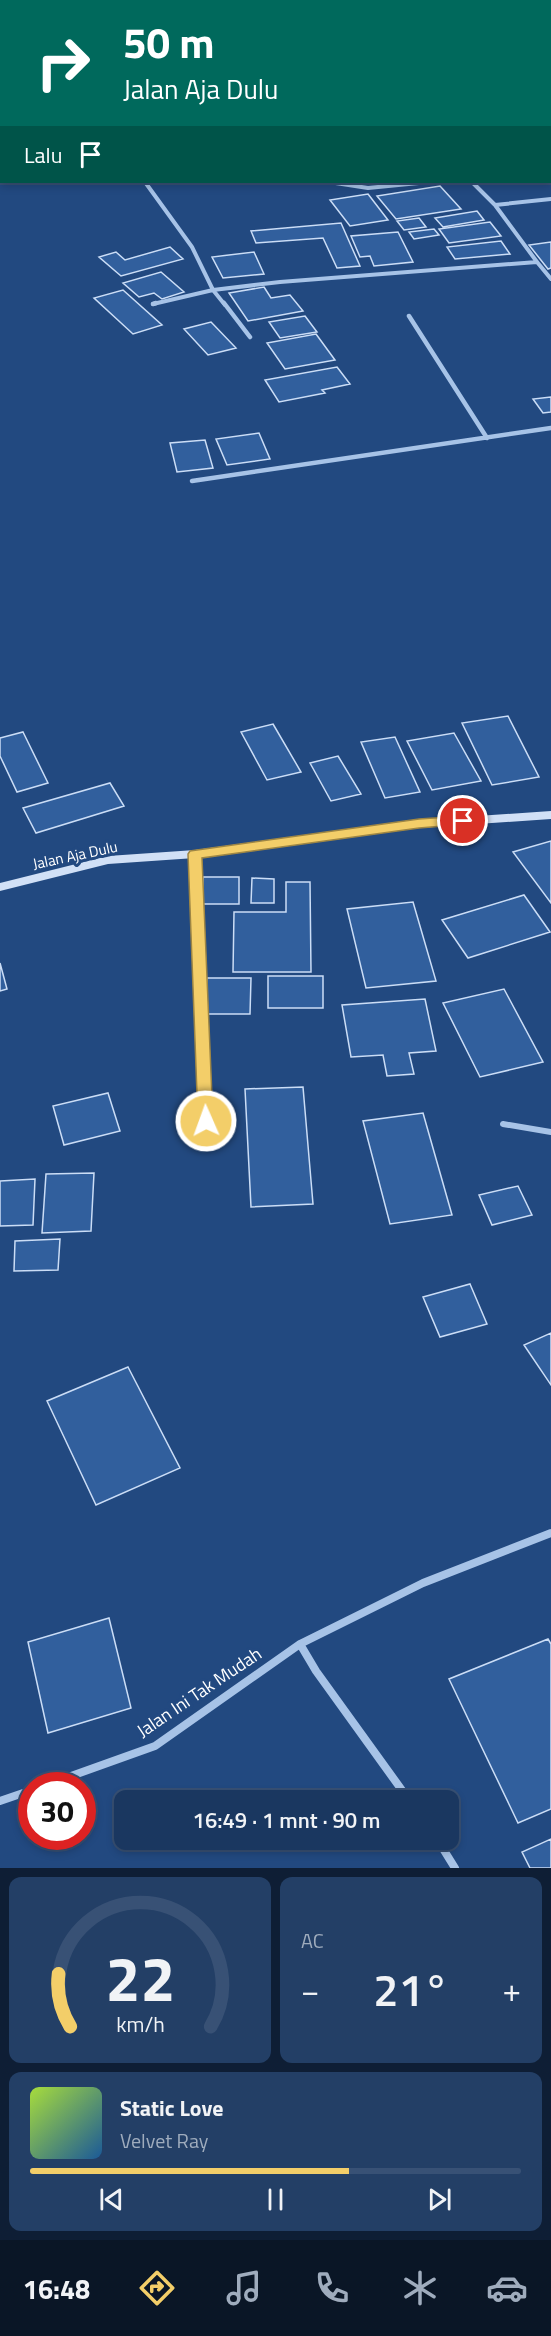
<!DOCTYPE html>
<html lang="id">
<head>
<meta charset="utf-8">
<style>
	:root { --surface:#1a3760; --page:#233f66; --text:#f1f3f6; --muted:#9facbd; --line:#385175; --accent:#f3ce69 }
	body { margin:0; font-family:"Titillium Web",sans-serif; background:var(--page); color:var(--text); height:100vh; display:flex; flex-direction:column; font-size:22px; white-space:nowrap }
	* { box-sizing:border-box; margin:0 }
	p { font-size:20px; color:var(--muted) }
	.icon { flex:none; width:33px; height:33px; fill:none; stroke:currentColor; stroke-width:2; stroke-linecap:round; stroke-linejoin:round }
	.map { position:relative; height:1868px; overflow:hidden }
	.panel { display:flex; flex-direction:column; gap:9px; padding:9px; background:#0e1e35; flex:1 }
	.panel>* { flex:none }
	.top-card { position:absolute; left:0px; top:0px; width:552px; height:183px; box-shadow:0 3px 9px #0003,0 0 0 2px var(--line); background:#00695c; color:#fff; overflow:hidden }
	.speed { position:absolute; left:18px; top:1772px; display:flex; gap:12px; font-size:30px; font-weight:700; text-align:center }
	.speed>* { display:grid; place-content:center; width:78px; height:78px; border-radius:50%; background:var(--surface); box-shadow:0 3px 9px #0003,0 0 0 2px var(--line); line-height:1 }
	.speed .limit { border:9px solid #d22; background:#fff; color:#111 }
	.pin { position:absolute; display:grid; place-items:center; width:51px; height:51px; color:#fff; margin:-26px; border:3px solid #fff; border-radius:50%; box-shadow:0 2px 6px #0007 }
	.me { position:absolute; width:66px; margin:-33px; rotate:358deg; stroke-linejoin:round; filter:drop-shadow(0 0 4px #0008) }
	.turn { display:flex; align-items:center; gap:21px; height:126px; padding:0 24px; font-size:27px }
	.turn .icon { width:78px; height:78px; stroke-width:2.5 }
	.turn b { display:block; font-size:42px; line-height:51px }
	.then { display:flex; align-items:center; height:57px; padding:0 24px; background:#0003; gap:12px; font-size:22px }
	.big { font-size:45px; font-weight:600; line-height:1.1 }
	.panel .widget { flex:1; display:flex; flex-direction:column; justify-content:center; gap:9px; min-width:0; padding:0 21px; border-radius:12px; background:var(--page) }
	.panel .dial { align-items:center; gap:0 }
	.dial svg { height:156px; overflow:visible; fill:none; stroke:var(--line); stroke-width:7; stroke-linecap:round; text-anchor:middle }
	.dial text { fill:var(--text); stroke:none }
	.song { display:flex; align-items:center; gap:18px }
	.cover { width:72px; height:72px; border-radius:9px; background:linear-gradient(135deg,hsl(80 70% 55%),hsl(210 70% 35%)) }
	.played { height:6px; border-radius:3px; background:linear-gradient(90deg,var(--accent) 65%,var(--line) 65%) }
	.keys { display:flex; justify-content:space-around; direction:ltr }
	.heat { display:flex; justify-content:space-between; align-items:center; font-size:33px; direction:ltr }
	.panel .tiles { flex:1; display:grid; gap:9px; grid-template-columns:1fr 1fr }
	.widget:last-child { grid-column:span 2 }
	.trip { position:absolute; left:114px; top:1790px; width:345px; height:60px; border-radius:12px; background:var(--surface); box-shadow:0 3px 9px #0003,0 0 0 2px var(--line); font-weight:600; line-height:60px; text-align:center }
	.tabs { display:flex; height:96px; justify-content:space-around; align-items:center; background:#0a1626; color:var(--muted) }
	.tabs .icon { width:42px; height:42px }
	.tabs .selected { color:var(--accent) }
	.tabs b { font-size:27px; color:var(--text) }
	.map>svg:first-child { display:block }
</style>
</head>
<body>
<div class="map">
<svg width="551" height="1868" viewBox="0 0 551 1868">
	<rect width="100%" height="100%" fill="#224980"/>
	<path fill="#315f9d" stroke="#cbddf6" stroke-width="1.5" d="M440,186L461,209L396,219L377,196Z
		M368,194L388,220L350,226L330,200Z
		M477,211L484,220L443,227L435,218Z
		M419,218L426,227L404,230L397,221Z
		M490,222L501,236L449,243L439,229Z
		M341,223L360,266L337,268L323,238L256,243L251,231Z
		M434,229L439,235L414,239L409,232Z
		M398,232L413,262L374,266L370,256L360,257L351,236Z
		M501,241L510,254L455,259L447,247Z
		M551,242V268L548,269L529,245Z
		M170,247L183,259L121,276L99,257L116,252L125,260Z
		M254,252L264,274L223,278L212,257Z
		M161,272L184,292L162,299L154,293L139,297L123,283Z
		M264,287L271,298L290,295L303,311L248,321L229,293Z
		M123,290L162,325L133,334L94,298Z
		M305,316L317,332L280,338L269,322Z
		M211,322L236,348L208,355L184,329Z
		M316,334L335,360L285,369L267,343Z
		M337,367L350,384L322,390L325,393L279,402L265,380Z
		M551,397V412L543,413L533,399Z
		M259,433L270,459L227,465L216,439Z
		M205,440L213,468L177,472L170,443Z
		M508,716L539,777L492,785L462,723Z
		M273,724L301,772L267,780L241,732Z
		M23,732L48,783L17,792L0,756V738Z
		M454,733L481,781L432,790L407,741Z
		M395,737L420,792L385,798L361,742Z
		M338,756L361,794L331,801L310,763Z
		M110,783L124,806L36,833L23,808Z
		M551,841V903L513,852Z
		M203,877H239V904H202Z
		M252,878L274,879V903H251Z
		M286,882H310L311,972H233L234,912H286Z
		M524,895L550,932L468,958L442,920Z
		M413,902L436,981L366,988L347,909Z
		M0,963L7,989L0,991Z
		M268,976H323V1008H268Z
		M207,978H251L250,1014H205Z
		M504,989L543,1062L480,1077L443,1003Z
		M425,999L436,1051L409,1053L414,1074L387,1076L383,1055L351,1057L342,1005Z
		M303,1087L313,1204L251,1207L245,1089Z
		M108,1093L120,1131L64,1145L53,1106Z
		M423,1113L452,1215L390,1224L363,1121Z
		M94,1173L91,1231L42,1233L46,1174Z
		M35,1179L33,1225L0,1226V1181Z
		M518,1186L532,1215L492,1225L479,1195Z
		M60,1239L58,1270L14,1271L15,1241Z
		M470,1284L487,1324L440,1337L423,1297Z
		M551,1333V1385L524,1345Z
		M128,1367L180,1468L96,1505L47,1401Z
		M109,1618L131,1708L48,1733L28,1642Z
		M548,1639L551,1644V1809L518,1823L449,1679Z
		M551,1839V1868H530L522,1852Z"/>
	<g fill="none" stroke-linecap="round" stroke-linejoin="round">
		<path stroke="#a7c3e7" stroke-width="4" d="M119,2L131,0
			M145,182L192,247L213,290L280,282L537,262L551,279
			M329,182L368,188L429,182
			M472,182L495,205L537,262
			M495,205L551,199
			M153,304L213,290L225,305"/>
		<path stroke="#a7c3e7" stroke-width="4.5" d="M224,303L250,337
			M153,304L156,303
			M409,316L487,438
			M192,481L551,428"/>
		<path stroke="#a7c3e7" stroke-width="6" d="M195,854L206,1121
			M503,1124L551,1132"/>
		<path stroke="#a7c3e7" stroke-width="8" d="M46,1785L155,1746L300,1644
			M409,1800L316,1671L300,1644L423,1583L551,1533
			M0,1801L32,1790
			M437,1839L455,1868"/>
		<path fill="#d1e0f6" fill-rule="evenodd" d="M551,811V819L419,828L195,858L108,864L0,891V883L108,856L195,850L419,820Z"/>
	</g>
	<path fill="#f3ce69" stroke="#9e8644" stroke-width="1.5" d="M463,816L470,821L468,824L419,828L202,858L213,1121L211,1125H200L198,1121L188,854L190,851L419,819Z"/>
	<g text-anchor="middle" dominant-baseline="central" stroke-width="6" stroke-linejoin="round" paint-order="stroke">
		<g font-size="15" fill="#fff" stroke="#224980">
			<text transform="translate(75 855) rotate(-12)">Jalan Aja Dulu</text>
		</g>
		<g font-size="18" fill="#fff" stroke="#224980">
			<text transform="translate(199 1692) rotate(-34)">Jalan Ini Tak Mudah</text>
		</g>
	</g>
</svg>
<div class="speed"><div class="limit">30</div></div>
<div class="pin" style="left:463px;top:821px;background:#d93025"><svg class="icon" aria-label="arrive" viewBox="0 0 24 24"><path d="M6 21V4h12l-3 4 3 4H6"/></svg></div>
<svg class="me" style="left:206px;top:1121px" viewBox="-20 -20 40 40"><circle r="17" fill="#f3ce69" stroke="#fff" stroke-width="3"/><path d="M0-11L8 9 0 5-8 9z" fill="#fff"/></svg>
<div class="trip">16:49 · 1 mnt · 90 m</div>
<div class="top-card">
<div class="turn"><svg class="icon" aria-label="right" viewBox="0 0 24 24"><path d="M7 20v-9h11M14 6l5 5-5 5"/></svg><div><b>50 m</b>Jalan Aja Dulu</div></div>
<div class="then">Lalu<svg class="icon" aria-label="arrive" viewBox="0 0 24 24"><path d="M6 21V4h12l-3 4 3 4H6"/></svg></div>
</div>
</div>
<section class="panel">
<div class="tiles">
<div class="widget dial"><svg viewBox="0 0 100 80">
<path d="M14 69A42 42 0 1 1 86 69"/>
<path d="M14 69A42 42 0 0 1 8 42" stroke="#f3ce69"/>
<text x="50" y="56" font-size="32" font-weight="700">22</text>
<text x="50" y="72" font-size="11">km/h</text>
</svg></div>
<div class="widget"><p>AC</p>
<div class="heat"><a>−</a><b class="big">21°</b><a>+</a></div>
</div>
<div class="widget">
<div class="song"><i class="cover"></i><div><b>Static Love</b><p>Velvet Ray</p></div></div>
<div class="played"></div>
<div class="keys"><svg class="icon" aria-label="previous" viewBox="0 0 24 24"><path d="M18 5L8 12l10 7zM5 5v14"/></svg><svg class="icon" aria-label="pause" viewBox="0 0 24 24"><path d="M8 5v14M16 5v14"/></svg><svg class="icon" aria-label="next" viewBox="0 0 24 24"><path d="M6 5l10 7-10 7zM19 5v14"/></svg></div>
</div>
</div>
</section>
<nav class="tabs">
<b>16:48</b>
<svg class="icon selected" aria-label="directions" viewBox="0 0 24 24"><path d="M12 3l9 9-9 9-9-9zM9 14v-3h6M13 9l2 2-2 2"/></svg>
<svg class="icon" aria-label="music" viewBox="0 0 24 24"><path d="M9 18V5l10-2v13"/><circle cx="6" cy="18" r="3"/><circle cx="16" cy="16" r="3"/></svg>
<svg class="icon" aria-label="phone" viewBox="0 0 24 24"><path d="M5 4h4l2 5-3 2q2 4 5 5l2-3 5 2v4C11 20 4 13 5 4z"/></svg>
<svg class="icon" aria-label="climate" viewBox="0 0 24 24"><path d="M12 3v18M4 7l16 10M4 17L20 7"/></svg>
<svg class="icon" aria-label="car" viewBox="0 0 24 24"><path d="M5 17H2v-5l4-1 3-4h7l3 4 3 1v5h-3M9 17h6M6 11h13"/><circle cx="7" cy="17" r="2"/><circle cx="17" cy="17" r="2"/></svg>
</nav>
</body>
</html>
